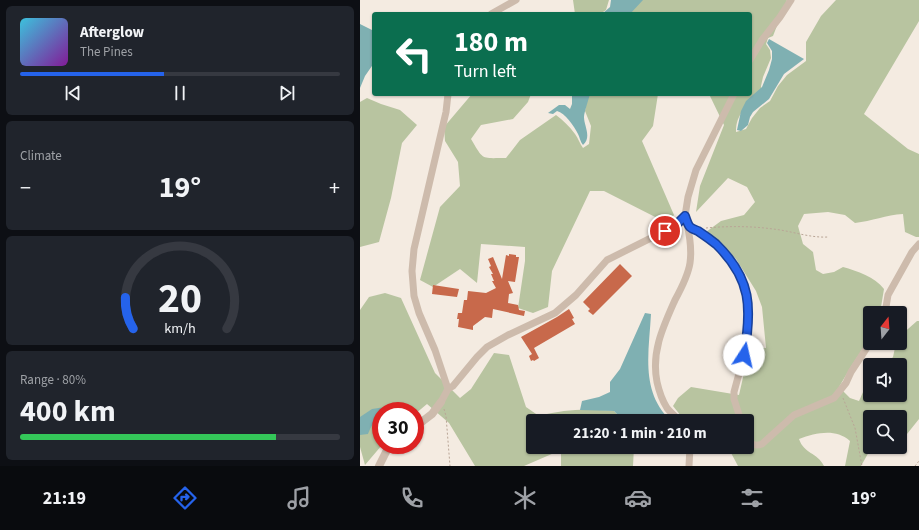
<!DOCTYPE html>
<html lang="en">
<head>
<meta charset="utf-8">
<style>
	:root { --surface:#171b24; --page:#20242c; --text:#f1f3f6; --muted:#9ea1a6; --line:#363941; --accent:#2563eb }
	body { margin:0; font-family:"Source Sans 3",sans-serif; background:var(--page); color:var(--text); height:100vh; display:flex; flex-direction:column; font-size:15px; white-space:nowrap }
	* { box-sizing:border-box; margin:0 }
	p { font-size:13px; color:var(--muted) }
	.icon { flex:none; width:22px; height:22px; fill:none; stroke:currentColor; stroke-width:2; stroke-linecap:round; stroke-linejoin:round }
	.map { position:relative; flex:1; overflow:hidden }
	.side { display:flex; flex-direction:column; gap:6px; padding:6px; background:#0d0f14; width:360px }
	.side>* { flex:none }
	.banner { position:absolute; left:12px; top:12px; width:380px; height:84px; border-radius:4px; box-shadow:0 1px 3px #0004; background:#0b6e4f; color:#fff; overflow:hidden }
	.needle { width:26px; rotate:17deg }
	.fabs { position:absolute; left:503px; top:306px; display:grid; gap:8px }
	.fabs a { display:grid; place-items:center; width:44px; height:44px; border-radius:4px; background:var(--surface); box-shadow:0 1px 3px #0004; font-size:20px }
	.speed { position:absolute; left:12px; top:402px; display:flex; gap:8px; font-size:20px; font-weight:700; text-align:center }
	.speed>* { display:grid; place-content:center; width:52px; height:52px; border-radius:50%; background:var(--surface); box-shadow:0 1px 3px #0004; line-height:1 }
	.speed .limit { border:6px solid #d22; background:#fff; color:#111 }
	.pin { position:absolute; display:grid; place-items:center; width:34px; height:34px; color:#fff; margin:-17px; border:2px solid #fff; border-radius:50%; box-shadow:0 1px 4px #0007 }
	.me { position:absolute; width:44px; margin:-22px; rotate:10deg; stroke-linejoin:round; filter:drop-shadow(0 0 3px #0008) }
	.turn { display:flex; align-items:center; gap:14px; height:84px; padding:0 16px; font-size:18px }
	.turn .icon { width:52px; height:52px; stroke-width:2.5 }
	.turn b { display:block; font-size:28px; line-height:34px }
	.big { font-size:30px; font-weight:700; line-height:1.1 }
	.side .tile { flex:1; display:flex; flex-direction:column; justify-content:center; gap:6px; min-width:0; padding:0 14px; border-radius:6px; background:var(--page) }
	.side .dial { align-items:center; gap:0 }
	.dial svg { height:104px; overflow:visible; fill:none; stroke:var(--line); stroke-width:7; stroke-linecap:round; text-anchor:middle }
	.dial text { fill:var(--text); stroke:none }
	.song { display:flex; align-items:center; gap:12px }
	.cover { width:48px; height:48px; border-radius:6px; background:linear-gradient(135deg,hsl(190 70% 55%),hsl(290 70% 35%)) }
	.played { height:4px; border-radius:2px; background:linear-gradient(90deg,var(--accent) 45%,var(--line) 45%) }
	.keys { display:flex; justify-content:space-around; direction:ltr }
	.heat { display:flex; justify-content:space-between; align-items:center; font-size:22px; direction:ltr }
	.charge { height:6px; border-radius:3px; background:linear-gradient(90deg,#34c759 80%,var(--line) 0) }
	.trip { position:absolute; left:166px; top:414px; width:228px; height:40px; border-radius:4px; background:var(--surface); box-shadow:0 1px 3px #0004; font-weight:700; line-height:40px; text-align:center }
	.tab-bar { display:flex; height:64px; justify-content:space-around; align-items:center; background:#090b0e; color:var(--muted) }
	.tab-bar .icon { width:28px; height:28px }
	.tab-bar .active { color:var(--accent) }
	.tab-bar b { font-size:18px; color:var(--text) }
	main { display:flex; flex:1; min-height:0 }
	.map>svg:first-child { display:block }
</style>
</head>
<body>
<main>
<section class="side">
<div class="tile">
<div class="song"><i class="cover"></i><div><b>Afterglow</b><p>The Pines</p></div></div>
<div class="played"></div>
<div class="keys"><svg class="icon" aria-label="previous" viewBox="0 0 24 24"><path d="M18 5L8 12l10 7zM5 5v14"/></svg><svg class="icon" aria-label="pause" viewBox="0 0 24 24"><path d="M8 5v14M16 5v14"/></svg><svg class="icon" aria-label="next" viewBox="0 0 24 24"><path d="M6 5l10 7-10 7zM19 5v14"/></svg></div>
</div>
<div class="tile"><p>Climate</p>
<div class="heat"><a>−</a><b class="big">19°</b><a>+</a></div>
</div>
<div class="tile dial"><svg viewBox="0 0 100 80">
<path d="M14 69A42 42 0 1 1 86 69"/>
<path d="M14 69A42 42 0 0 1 8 45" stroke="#2563eb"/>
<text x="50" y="56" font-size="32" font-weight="700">20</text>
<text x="50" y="72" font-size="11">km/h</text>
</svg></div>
<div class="tile"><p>Range · 80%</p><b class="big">400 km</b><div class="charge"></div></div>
</section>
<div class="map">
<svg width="559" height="466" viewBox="0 0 559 466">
	<rect width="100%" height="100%" fill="#f4ebe1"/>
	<path fill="#b8c4a0" d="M213,0H249L246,10L240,14H215Z
		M273,0H427L413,36L408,38L406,44L410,50L411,58L403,77L401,86L402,94C388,106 376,112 376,132L386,129L392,118L400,108L410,101L418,86L427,75L446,61V42L461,16L476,0H559V21L504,114L548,149L559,154V237H556L545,232L543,214C526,215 512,221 495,223L485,215L468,212L444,214L438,226L443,244L453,252L456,270L463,274L474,272L483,267C497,271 515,277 524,289L520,313H510V338L492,365L479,387L490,398L499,401L508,381H510V395H540V365H526L533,357L536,343H540V336L557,321H559V419L543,439L540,440V417H510V447H520L510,450L501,466H485L490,441C475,428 456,433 439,439C444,454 457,452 464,466H378L370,451L338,453L337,447H387V421H325L313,406L318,398L331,387L379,395L390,347L406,348L402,307L396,291L376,259L346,232L361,221L384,215L395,202L387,187L368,178L336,212L340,186L364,125L349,94H390V14H263Z
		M112,94H171L168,102L153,119L121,125L111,139C124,161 121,158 146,158L160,140L196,115C203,120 209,126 215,134C218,138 220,144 223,148L229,144L231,126L225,111L228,94H298L293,126L282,141L314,215L307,223L244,191H230L192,271L188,307L173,313L158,308L165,261V247L121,244L117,283L100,269L73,287L60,280L80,207L100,186L98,162L85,141L84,127Z
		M7,98L21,104L40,110L57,125L42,143L31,198L19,242L0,247V102Z
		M25,293L41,298L75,373L100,398L111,389L134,353L149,355L166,407L179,416C207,409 225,409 254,411L264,421H173V447H274L273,466H201V450L164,466H115L89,423L67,404L55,414V411H21V445H22L5,465L0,447V310L9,297Z"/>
	<path fill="#7fb0b2" d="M251,0H283L270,14H242L250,7Z
		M0,24L14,31V63L5,76L0,88Z
		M409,39L444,59L424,74L409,99L393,112L390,117L388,125L381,131L377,130L381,111L386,101L402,87L409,70L412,59V51L407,43Z
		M212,94H230C229,98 224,113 224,117C224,126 232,137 223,145C220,141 220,138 218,134C214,126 205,113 197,111L193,114L188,113L199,105H205L210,109L212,104Z
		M285,313L291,314C289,352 280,392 311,421H264L254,411L220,410L222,401L239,397L250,392V382L260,369Z
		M25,407L31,408V410L21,411V417C14,421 11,426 8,434L0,435V417L12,409Z
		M277,447H327V449H324L320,453L278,454Z"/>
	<path fill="#c8694b" d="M149,254L156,255V257H159L155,282L148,281L153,293L149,294L148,303L158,305L159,310L165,311L164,316L133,309L132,318L125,317L113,326V330L98,327L99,319H97L98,313H102L104,300H107L108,291L126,293L136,288L132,281H134L131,274H133L129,267L131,266L128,259L133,257L142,279L146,255L149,256Z
		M260,264L272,276L233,315L228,311L230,309L223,302Z
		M73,285L99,289L97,297L72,294Z
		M209,309L214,318L212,319L215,324L174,348L179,358L174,361L173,360L171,361L169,356L172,354L161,337L197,317Z"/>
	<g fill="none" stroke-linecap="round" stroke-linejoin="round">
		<path stroke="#b9a596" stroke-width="1" stroke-dasharray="2 2" stroke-linecap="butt" d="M346,228C368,226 391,226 413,229C432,231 449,238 468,237
			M483,398L495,428L502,466
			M84,409L86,416L90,466
			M555,466L559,461"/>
		<path stroke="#cdbbac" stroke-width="7" d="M131,14L156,0
			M390,60L402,40L420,17L431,0
			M88,94L86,112L54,249L52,271L54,296L59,313L75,350L88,389
			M325,216L330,227L337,230L355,244L368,258L379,273L385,287L388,299V334L384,355L374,392V399L381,421
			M525,313L528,295L552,252L559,244
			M81,402L88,389L93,386L117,357L127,347L148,335L195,313L216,295L247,260L315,226L325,216L328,197L336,170L374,94
			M320,421C316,417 311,413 307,408C302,400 299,391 297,382C291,352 303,327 315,300C321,289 328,276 330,263C332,249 330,237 327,224
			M387,436C390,444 394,447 402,444L434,415L474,398L486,383L491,372L510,343
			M329,466L330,447"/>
		<path stroke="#cdbbac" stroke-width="8" d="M55,427L72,414L81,402
			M19,466L27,450L31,445"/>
	</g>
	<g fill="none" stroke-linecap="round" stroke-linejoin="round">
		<g stroke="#184099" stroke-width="10">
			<path id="route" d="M305,231L315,226L325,216C326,219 328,225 330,227C332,229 336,230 338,231C344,235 351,240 356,244C392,279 392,308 384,355"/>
		</g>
		<use href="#route" stroke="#2563eb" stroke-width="7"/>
	</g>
</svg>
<div class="fabs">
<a><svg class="needle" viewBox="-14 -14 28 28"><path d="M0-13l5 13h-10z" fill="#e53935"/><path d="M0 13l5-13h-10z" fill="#9ea1a6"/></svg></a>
<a><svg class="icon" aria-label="sound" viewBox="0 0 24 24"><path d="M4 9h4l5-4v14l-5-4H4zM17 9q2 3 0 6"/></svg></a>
<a><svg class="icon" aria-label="search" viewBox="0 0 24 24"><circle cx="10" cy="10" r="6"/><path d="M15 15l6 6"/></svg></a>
</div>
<div class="speed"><div class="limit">30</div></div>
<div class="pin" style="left:305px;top:231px;background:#d93025"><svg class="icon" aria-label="arrive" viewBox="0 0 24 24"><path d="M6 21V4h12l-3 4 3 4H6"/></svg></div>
<svg class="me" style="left:384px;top:355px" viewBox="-20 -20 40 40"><circle r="19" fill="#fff"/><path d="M0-13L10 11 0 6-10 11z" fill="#2563eb"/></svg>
<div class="trip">21:20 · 1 min · 210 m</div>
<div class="banner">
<div class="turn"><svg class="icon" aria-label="left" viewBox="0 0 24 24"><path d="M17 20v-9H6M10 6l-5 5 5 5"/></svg><div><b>180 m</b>Turn left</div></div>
</div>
</div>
</main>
<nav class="tab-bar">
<b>21:19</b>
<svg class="icon active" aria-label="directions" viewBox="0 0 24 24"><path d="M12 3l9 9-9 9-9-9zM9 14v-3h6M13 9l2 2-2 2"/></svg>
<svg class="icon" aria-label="music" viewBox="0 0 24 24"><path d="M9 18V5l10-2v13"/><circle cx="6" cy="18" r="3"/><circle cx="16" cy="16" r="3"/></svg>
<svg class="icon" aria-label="phone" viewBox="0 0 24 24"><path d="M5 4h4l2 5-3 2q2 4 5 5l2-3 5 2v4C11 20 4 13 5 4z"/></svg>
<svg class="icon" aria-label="climate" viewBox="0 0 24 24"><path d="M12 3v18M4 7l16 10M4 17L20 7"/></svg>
<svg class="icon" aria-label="car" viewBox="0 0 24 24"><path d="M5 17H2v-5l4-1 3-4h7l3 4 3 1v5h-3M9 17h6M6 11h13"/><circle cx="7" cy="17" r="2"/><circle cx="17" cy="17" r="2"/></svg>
<svg class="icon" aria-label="filters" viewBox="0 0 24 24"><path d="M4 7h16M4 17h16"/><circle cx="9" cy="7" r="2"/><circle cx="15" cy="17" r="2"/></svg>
<b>19°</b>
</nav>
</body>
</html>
